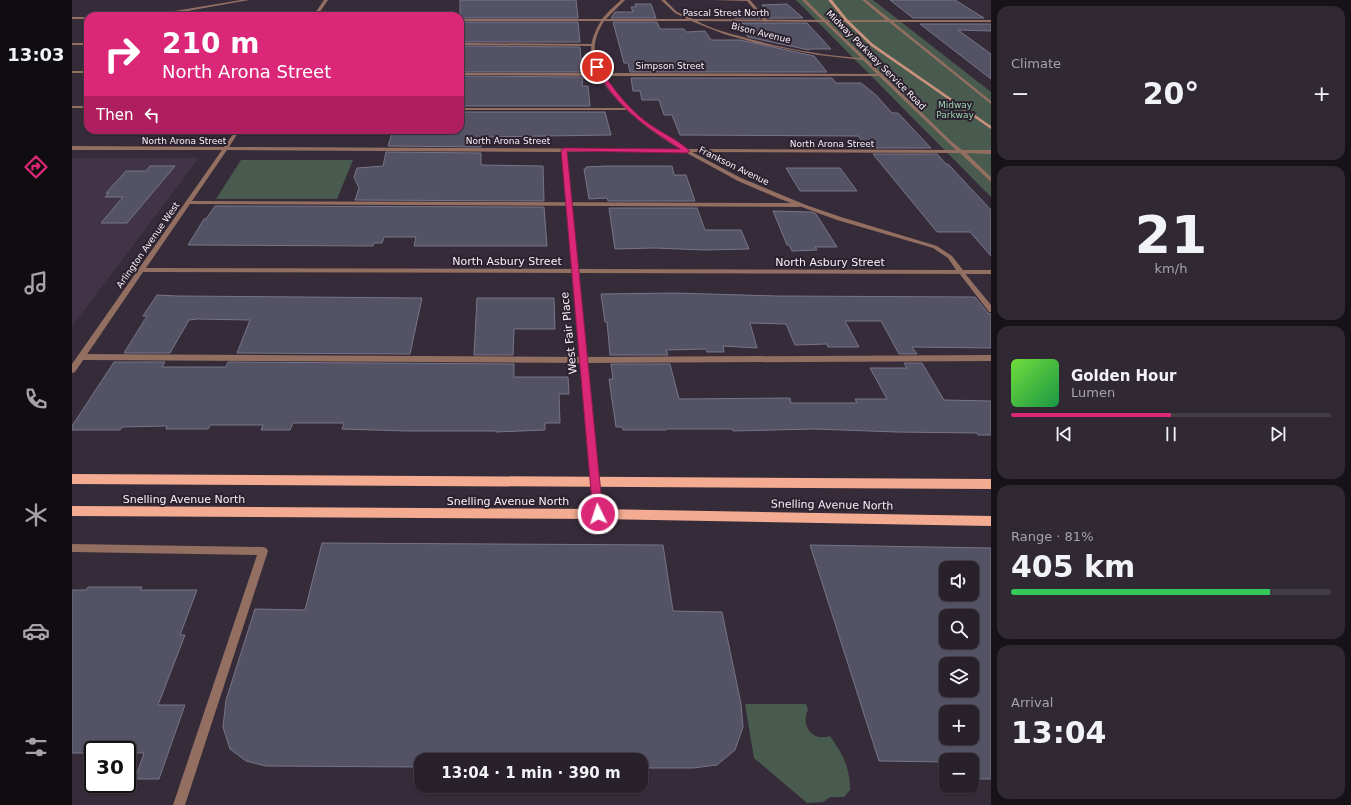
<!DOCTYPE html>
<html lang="en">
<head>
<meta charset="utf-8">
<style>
	:root { --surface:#28202b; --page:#302833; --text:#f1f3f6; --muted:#a5a3a9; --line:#443e47; --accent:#db2777 }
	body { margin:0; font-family:"DejaVu Sans",sans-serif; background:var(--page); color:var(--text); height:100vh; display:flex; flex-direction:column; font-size:15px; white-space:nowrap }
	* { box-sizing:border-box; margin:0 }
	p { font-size:13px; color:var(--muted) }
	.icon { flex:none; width:22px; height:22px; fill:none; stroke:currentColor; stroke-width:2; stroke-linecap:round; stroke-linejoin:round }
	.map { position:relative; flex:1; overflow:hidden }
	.side { display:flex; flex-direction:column; gap:6px; padding:6px; background:#161218; width:360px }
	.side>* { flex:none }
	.hud { position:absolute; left:12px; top:12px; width:380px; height:122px; border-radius:12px; box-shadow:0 1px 3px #0004,0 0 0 1px var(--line); background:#db2777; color:#fff; overflow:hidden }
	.buttons { position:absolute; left:867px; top:561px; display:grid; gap:8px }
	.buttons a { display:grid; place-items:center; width:40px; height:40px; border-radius:8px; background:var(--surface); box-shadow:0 1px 3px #0004,0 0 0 1px var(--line); font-size:20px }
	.speed { position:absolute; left:12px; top:741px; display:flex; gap:8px; font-size:20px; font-weight:700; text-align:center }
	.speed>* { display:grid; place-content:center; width:52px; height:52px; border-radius:50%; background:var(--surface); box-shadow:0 1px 3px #0004,0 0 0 1px var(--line); line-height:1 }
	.speed .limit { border:2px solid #111; border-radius:6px; background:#fff; color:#111 }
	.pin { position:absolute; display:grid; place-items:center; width:34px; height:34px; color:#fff; margin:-17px; border:2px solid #fff; border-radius:50%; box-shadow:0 1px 4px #0007 }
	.me { position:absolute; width:44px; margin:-22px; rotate:356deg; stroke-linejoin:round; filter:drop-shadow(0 0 3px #0008) }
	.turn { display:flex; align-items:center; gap:14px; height:84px; padding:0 12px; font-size:18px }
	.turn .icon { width:52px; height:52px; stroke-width:2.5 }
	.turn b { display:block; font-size:28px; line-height:34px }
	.then { display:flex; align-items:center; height:38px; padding:0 12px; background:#0003; gap:8px; font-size:15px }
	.big { font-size:30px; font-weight:700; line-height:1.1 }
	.side .widget { flex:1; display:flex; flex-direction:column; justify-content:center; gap:6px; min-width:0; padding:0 14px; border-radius:12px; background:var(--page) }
	.side .dial { align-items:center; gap:0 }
	.dial b { font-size:52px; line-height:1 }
	.song { display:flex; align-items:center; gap:12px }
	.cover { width:48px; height:48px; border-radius:6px; background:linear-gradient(135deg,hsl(100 70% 55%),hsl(140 70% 35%)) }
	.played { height:4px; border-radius:2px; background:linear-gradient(90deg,var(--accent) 50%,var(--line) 50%) }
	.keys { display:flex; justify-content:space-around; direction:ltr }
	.heat { display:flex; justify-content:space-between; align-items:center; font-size:22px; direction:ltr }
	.charge { height:6px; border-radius:3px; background:linear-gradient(90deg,#34c759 81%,var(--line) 0) }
	.trip { position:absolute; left:342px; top:753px; width:234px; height:40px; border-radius:12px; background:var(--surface); box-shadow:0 1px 3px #0004,0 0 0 1px var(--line); font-weight:700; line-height:40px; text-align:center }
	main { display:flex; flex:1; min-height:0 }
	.tabs { display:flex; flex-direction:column; width:72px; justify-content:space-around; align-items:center; background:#100d11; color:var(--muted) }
	.tabs .icon { width:28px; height:28px }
	.tabs .selected { color:var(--accent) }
	.tabs b { font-size:18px; color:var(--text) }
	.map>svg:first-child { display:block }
</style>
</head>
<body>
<main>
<nav class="tabs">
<b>13:03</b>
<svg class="icon selected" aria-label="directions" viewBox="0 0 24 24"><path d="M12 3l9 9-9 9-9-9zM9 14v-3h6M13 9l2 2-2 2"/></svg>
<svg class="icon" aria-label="music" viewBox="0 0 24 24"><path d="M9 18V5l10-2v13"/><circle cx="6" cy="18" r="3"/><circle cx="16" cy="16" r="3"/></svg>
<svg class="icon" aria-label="phone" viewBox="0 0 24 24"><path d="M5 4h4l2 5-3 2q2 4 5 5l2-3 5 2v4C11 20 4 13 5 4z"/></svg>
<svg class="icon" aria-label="climate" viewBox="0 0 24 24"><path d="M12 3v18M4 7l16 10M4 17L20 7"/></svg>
<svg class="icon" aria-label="car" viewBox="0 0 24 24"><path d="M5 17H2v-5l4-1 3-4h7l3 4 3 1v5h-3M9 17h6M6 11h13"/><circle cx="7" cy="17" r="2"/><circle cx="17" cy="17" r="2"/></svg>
<svg class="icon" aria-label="filters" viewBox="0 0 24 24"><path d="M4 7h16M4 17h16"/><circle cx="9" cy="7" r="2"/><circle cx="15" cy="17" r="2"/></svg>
</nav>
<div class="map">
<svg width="919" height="805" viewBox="0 0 919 805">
	<rect width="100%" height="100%" fill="#362b39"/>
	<path fill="#423447" d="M0,158H127L0,326Z"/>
	<path fill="#495b4e" d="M724,0H801L919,92V197Z
		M169,160H281L265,199H144Z
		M673,704H734L736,710C728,726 741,742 758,736C771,755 778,767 778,790L772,797H758L751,802L735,803L682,758Z"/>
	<path fill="#545365" stroke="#767588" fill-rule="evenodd" d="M388,0H504L506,18H388Z
		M818,0H883L912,18H841Z
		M563,4H579L584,18H539L543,12H561L559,7H564Z
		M715,4L731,18H695L692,13H697L690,5Z
		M660,13H684L688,18H663Z
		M388,22H506L508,42H388Z
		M541,22H585L588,29H612L614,32L633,31L639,40H668L742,56L755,72H558L556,63H552Z
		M667,23H735L759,49H737V50L676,37Z
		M848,24H919V31L886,30L919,54V79Z
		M388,46L508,47L510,72H388Z
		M388,76L511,77L510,86H516L518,106H391L393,90H388Z
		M559,78H760L764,83H789L804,95L820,113H826L859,148H796L786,136L608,135L600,115H592L587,100H570L568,91H561Z
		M390,112H533L539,135L409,137V147L316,146L321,130H388Z
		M314,152L409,153V165L471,166L472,201L283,200L287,188L282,177L285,168L311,166Z
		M801,154H865L874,164H876L919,210V256L898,232H865Z
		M78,166H103L55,223H29L51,197H33L37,193H34L54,171H74Z
		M535,166H600L602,175H614L623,201H536L535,198L517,199L512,169H514V167Z
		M714,168H768L785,191H728Z
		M143,206L472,207L475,246H342L344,237H312L310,243H302L301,246L116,245L132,219H134Z
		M537,208H625L633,230H669L677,249L632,250L582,248L543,249Z
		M701,211L740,212L744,214L765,247H743L745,250L720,251L717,245H715Z
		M602,293L705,296L903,297L916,313L919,314V348L840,347L845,354H827L809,321H773L787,347H756L755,344L723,345L714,324L678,323L685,348L651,346L652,352H635L634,349L594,350L596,355H538L535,322H533L529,294Z
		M85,295L106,296L350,298L338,354L165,353L178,320L125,319L117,320L98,353H52L75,316H71Z
		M405,298H482L483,329H442L441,355H402Z
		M42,362H93L90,367H154L156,362L442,364V377H496L497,394H487L488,423H473V430L424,432V431H335L270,429L272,423H221L218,430H189L191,425H138L136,429H94L95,426L50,427L48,430H0V426Z
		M832,363H850L872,400L919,401V435H906L905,433L824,432L743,429L661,431L660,429H594V430H551L550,427H544L537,379H541L539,364H598L607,399L718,398L719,403H785L783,399H815L798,368H835Z
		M250,543L591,545L601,611L650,612L669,704L671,727L663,750L645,765L621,768H569V760H349V767L194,766L174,761L158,749L151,727L154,700L183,609L233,610Z
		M738,545L919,548V779H904L900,769V760H874V762L807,761ZM874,568H900V594H874ZM874,616H900V642H874ZM874,664H900V690H874ZM874,712H900V738H874Z
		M16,587H70L68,590H125L108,635H113L86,705H113L87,779H63L72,753H55V750H21V753H0V590H14Z"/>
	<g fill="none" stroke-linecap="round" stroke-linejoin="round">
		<path fill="#926f61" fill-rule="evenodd" d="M639,0H678L696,21L693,22L675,1Z
			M0,43H16V45H0Z
			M388,43L520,44L522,45L520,46L388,45Z
			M0,106H16V108H0Z
			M388,108H557L559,109L557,110H388Z
			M116,201L727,203L730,205L727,207L114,204L113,203Z
			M889,270L891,271L919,305V312H917L887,273V271Z
			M10,354L512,357L919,355V361L512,363L10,360L6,357Z
			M0,544L191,547L194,548L196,551L113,805H101L185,555L0,552Z"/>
		<path fill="#926f61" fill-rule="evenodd" d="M169,0H177L104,13L98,16H93L103,11Z
			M252,0H256L245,16H241Z
			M549,0H553L534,19H615L603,13L589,0H593L605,12L621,19L750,20L730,0H734L754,20H814L790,0H794L819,20H919V22H821L919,101V104L817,22H756L880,142L890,150H919V154L894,153L919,177V182L888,153L620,152L669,178L734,205L769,217L865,246L880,256L891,270H919V274L507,273L531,514L529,517L526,518L523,517L521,514L500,273L71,272L3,372L0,373V364L150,150H0V146L152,147L164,130H168L157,147L608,149C576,130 546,107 527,76L388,75V73H526C515,54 518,39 529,21H388V19H530L538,10ZM532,21H619L652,34L684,43L746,55L791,60L805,74L530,73C519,54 521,39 532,21ZM625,21L752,22L789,58C749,55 709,48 671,37C656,33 639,29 625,21ZM531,76H807L884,150L615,149C583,130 551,107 531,76ZM155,150L490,152L500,269L74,268ZM495,152H613L666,181L708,199L765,220L861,248L876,258L884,270L506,269Z
			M0,17H16V19H0Z
			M0,71H16V73H0Z"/>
		<path fill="#c9927c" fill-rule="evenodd" d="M756,0H760L776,20L801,44L919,126V129L799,46L774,22Z"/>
		<path fill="#f3ac91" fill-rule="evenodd" d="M0,474L919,479V489L0,484Z
			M0,506L526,509L919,516V526L526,519L0,516Z"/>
	</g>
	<path fill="#db2777" stroke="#8e194d" d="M523,66H526C541,88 555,108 577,124C590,133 606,140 618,151L615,153L495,151L531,514L530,518L526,519L522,518L521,514L489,150L492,148L608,149C579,130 551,112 532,82C529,77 524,71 523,66Z"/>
	<g text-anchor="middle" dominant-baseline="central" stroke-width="4" stroke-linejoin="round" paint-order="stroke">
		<g font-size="9" fill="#f7f0f9" stroke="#2c222f">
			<text x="654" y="13">Pascal Street North</text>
			<text transform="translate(689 33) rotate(14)">Bison Avenue</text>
			<text transform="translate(804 60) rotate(45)">Midway Parkway Service Road</text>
			<text x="598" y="66">Simpson Street</text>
			<text x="112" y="141">North Arona Street</text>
			<text x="436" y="141">North Arona Street</text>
			<text x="760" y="144">North Arona Street</text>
			<text transform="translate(662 166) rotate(26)">Frankson Avenue</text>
			<text transform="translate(76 245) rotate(-55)">Arlington Avenue West</text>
		</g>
		<g font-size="9" fill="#9bd3ad" stroke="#2c222f">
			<text x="883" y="105">Midway<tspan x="883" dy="10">Parkway</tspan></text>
		</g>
		<g font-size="11" fill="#f7f0f9" stroke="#2c222f">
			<text x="435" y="261">North Asbury Street</text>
			<text x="758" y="262">North Asbury Street</text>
			<text transform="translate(497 333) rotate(-96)">West Fair Place</text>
			<text x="112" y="499">Snelling Avenue North</text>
			<text x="436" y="501">Snelling Avenue North</text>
			<text transform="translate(760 505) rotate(1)">Snelling Avenue North</text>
		</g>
	</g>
</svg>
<div class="buttons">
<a><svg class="icon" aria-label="sound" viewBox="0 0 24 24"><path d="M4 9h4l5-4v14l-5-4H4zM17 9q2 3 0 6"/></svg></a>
<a><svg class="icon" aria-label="search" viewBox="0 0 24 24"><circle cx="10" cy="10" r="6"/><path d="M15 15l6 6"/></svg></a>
<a><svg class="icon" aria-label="layers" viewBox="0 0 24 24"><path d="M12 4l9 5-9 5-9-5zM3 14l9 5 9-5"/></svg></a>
<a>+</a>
<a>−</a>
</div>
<div class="speed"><div class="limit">30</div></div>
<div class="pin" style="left:525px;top:67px;background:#d93025"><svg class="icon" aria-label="arrive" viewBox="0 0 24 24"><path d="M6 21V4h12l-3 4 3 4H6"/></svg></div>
<svg class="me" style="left:526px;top:514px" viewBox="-20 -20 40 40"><circle r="17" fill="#db2777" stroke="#fff" stroke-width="3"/><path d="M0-11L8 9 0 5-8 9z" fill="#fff"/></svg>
<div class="trip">13:04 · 1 min · 390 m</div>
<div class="hud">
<div class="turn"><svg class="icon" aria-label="right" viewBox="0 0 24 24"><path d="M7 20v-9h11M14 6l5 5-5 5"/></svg><div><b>210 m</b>North Arona Street</div></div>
<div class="then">Then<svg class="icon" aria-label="left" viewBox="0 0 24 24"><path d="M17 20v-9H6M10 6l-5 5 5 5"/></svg></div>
</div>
</div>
<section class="side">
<div class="widget"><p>Climate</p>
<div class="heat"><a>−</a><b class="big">20°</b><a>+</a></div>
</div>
<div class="widget dial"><b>21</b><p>km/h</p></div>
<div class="widget">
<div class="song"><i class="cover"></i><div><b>Golden Hour</b><p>Lumen</p></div></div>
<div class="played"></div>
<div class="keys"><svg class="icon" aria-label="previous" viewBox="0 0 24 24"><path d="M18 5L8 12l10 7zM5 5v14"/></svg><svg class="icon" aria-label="pause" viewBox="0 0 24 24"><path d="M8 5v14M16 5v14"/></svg><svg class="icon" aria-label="next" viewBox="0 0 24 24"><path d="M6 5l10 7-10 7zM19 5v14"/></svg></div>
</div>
<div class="widget"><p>Range · 81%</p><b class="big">405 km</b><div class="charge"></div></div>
<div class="widget"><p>Arrival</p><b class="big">13:04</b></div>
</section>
</main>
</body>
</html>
